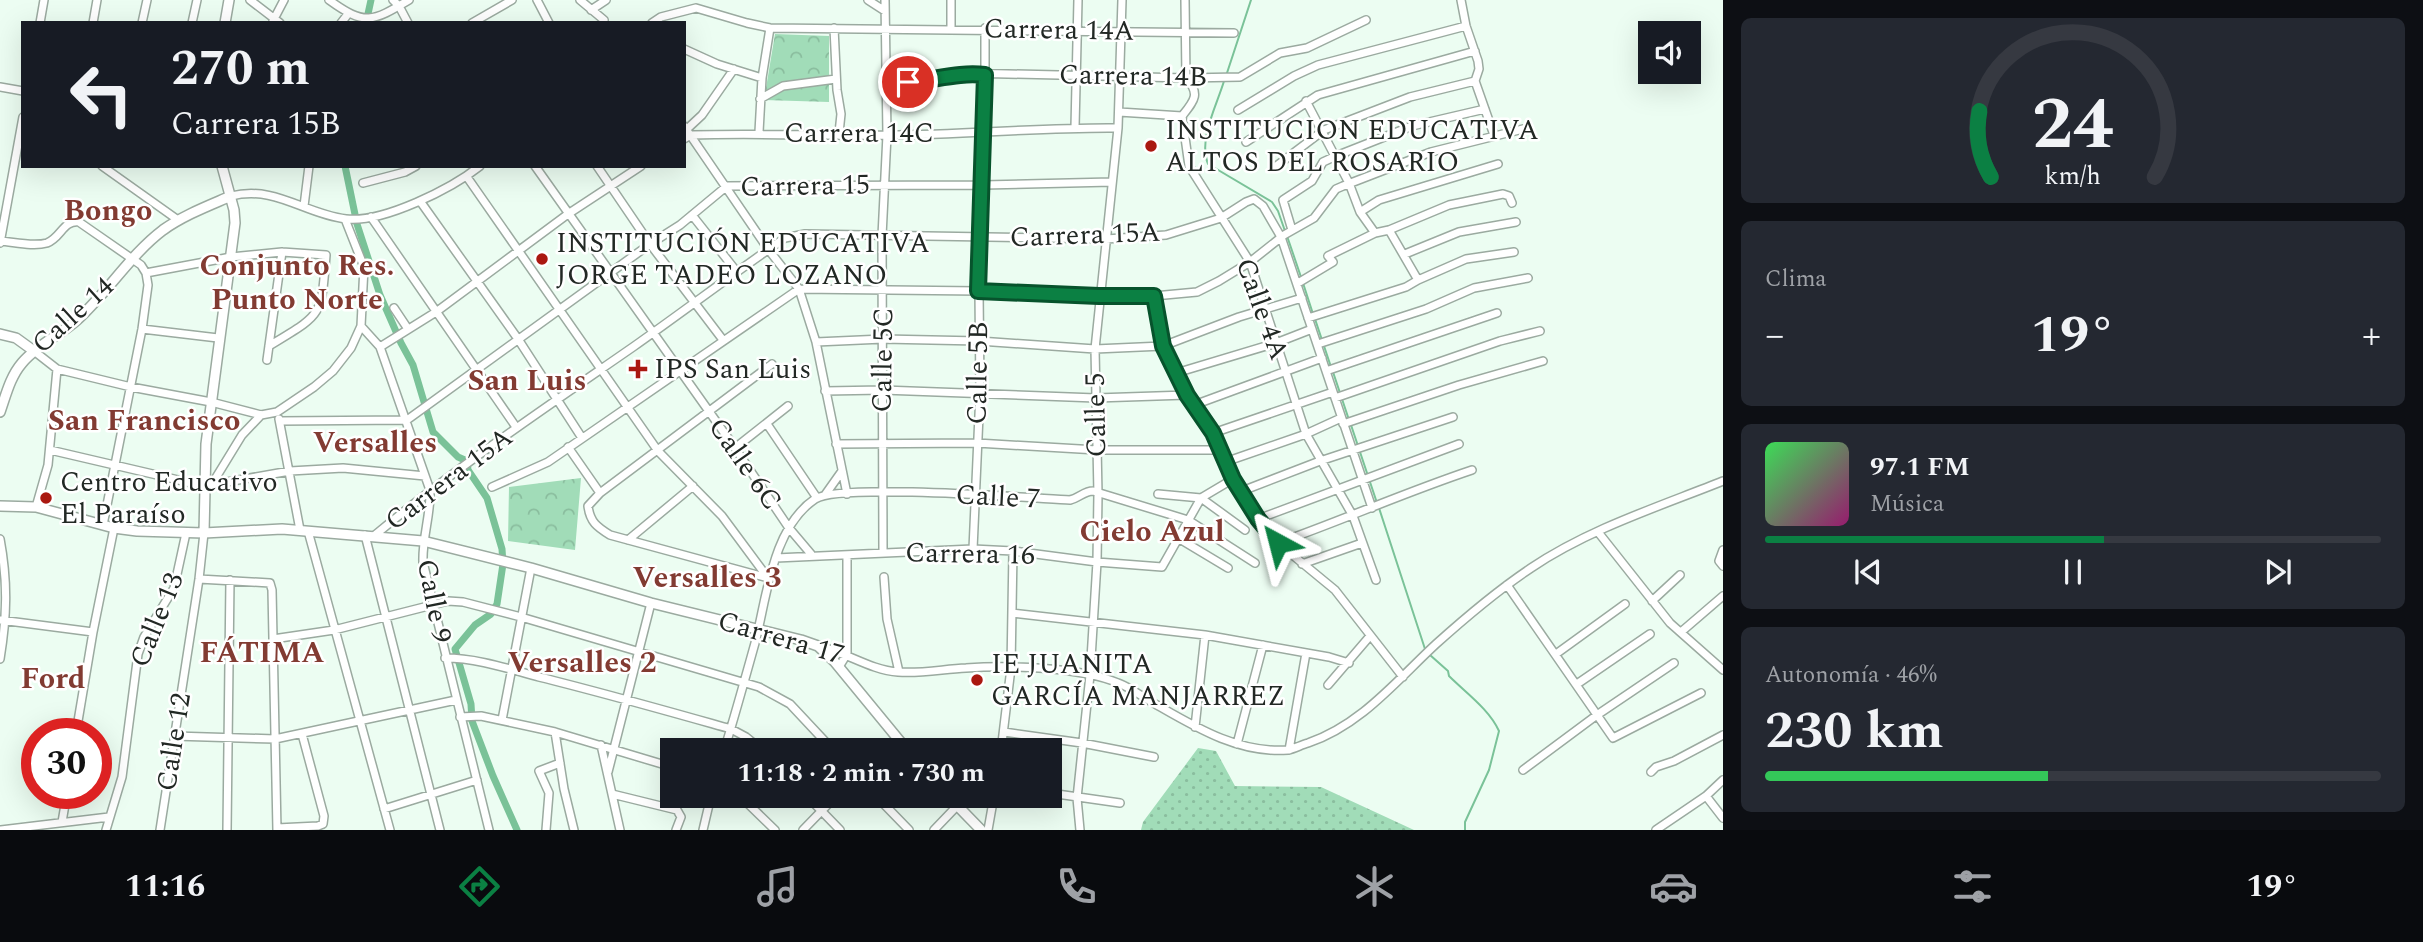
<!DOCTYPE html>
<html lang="es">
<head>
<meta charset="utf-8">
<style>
	:root { --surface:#171b24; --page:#242831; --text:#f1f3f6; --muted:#9ea1a6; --line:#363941; --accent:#0b8043 }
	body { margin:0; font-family:Spectral,serif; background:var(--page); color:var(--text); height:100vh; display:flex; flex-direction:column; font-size:26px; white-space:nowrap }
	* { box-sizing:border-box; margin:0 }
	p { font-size:23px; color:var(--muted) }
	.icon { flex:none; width:38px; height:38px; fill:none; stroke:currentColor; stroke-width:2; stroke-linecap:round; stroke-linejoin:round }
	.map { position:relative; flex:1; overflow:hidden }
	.drawer { display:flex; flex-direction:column; gap:18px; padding:18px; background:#0d0f14; width:700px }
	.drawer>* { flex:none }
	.top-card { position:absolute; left:21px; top:21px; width:665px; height:147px; border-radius:0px; box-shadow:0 7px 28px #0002; background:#171b24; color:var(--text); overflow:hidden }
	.controls { position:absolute; left:1638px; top:21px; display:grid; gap:14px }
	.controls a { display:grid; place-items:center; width:63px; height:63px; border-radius:0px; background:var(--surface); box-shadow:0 7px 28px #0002; font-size:35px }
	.speed { position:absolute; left:21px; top:718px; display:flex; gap:14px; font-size:35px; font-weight:700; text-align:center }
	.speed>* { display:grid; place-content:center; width:91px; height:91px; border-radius:50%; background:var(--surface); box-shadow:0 7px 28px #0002; line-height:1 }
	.speed .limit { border:10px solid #d22; background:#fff; color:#111 }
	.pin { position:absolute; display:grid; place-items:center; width:60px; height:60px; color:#fff; margin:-30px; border:4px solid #fff; border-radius:50%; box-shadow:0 2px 7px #0007 }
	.me { position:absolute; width:77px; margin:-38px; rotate:322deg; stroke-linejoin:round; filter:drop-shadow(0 0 5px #0008) }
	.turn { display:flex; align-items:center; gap:24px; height:147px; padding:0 35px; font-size:32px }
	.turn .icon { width:91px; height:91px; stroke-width:2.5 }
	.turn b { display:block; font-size:49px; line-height:60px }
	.big { font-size:52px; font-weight:700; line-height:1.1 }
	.drawer .tile { flex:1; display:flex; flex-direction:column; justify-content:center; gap:10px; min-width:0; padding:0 24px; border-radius:10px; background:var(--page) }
	.drawer .dial { align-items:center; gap:0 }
	.dial svg { height:182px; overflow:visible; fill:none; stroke:var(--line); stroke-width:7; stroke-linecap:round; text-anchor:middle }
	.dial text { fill:var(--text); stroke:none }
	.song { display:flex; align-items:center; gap:21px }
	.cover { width:84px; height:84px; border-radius:10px; background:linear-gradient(135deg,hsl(130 70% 55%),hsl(320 70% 35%)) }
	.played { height:7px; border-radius:4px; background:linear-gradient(90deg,var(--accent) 55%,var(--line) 55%) }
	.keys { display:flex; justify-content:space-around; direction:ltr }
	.heat { display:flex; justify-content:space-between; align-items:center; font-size:38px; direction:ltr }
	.charge { height:10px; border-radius:5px; background:linear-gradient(90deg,#34c759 46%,var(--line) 0) }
	.trip { position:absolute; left:660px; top:738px; width:402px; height:70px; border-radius:0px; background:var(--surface); box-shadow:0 7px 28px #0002; font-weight:700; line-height:70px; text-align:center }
	.tabs { display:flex; height:112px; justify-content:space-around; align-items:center; background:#090b0e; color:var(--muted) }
	.tabs .icon { width:49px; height:49px }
	.tabs .selected { color:var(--accent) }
	.tabs b { font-size:32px; color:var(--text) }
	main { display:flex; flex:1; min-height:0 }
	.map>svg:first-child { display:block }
</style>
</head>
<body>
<main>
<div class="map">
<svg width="1723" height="830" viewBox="0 0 1723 830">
	<defs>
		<pattern id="grass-dots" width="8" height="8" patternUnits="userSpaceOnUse" patternTransform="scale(1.75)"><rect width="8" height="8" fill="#a1dcb8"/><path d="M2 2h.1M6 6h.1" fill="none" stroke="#8abd9e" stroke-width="1.8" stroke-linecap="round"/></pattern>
		<pattern id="park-crowns" width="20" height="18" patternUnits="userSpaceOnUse" patternTransform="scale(1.75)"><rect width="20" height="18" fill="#a1dcb8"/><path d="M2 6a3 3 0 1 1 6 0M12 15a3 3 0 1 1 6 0" fill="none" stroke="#8abd9e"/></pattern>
	</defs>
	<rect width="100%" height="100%" fill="#ecfdf2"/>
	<path fill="url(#grass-dots)" d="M1198,748L1216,751L1235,786L1321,787L1414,830H1141L1143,822Z"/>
	<path fill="url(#park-crowns)" d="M775,34L829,36V102L764,100Z
		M581,478L575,550L508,541L509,487Z"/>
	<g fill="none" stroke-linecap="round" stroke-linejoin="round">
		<path stroke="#7ac298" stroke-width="2" d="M1226,76L1251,0
			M1224,81C1217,105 1198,139 1208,164L1272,202L1278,211L1285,231
			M1287,236L1301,277
			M1303,283L1313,314
			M1315,319L1322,340
			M1324,346L1331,367
			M1333,372L1340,393
			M1342,399L1349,420
			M1351,425L1358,446
			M1360,452L1368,476
			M1370,482L1377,503
			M1379,508L1425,649
			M1430,655L1448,671L1449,676C1466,693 1489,709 1499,731L1489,770L1465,822V830"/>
		<path stroke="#7ac298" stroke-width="7" d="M366,23L371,0
			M345,166L357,224L380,295L401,343L413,365L433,432L458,457L467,461L468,470L487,498L502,549L503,564L497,604L491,614L475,625L455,649L471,704L472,721L493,776L517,830"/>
		<g stroke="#9baaa0" stroke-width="10">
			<path id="minor" d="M250,0L280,23
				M329,0C365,26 372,22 409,0
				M393,0L399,6L408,23
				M537,0L549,23
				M580,0L604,20
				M868,0L885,11
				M951,0V28
				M1185,0L1186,78C1201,94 1194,101 1182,116L1189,166L1250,262L1306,434L1353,516L1376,580
				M1461,0L1466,26L1478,61L1479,69L1475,81L1494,135
				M591,10L606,0
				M273,21L284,0
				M40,23L44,0
				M93,23L97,0
				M142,23L147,0
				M192,23L197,0
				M341,23L348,14
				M472,23L512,0
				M652,23L661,17L696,8L747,23L770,28L1234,33
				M834,28L837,90L841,114L839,133
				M684,49L717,64L762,78
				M887,83L930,80L967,73L1186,78L1240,77L1280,53L1307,48L1366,20
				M0,87L23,91
				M760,99L783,86L836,79
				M1306,101L1349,183L1360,212
				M1238,110L1294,76L1318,65L1466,26
				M1119,112L1182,116
				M684,126L768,249L799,289L816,342L847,494
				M1075,127L1078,0
				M687,129L702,115L734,69
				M759,132L762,78L770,28
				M684,139L691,135C757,133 822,136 888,135C965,135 1041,127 1118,128
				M1246,142L1318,95L1475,51
				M102,166L178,220
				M535,166L735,448L789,528L811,554
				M597,166L650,244L723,340
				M1275,167L1324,130L1410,97L1475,81
				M467,177L658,451L722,516L768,578
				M363,183L405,172L416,166
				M231,196C276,185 304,214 346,219C383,223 451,189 480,166
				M420,201L518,339L582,438
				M304,206L309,166
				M692,215L737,272
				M371,217L516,427
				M1292,230L1283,200L1312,181L1323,162L1336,156L1412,126L1485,109
				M1389,230L1418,280
				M1375,233L1389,230L1449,205L1503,194L1509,196L1512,203
				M0,241C14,242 33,247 47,243C61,238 63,220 79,222L141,265L146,273L148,285L142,329L103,525
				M0,243L23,117
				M1405,254L1459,232L1516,222
				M146,273L231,257L282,252L326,255C321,318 323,313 269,346
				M1298,283L1333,262L1328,256L1375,233L1360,212L1379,200L1498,164
				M1154,296L1163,346L1187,395L1213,433L1233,479L1258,519L1278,543L1335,590L1403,677
				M394,308L408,329
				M1308,318L1406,287L1418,280L1466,259L1514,252
				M361,326L380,347L430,490C431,514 422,538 423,562L489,830
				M142,329L218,338
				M816,342L883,339L979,341L1095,349L1163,346L1239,317L1302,298
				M1318,344L1426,309L1474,288L1528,278
				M380,347L436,312L568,214L641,166
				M34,351L57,369L131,387L211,402L261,415L277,412L314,387L333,371L351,348L361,326L364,267L345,219
				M267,360L282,252
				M1326,371L1497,313
				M1176,373L1276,343L1312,329
				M825,391L883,390L1096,398L1187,395
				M1335,398L1500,341L1540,331
				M1194,405L1322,358
				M279,419L300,530
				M280,421L407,420L650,244L680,225L727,186L983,185L1112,182
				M767,424L817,498
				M1343,424L1459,385L1543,361
				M1213,433L1333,392
				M836,444L977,443L1097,450H1220
				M568,447L600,493
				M735,448L788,406
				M50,450L204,486L290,471L343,468L425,476
				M1225,462L1306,434L1341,418
				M212,484L242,435L261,415
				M492,487L548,462L799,289L979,291L1099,296H1154L1197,292L1219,281L1250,262L1284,235L1314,218L1336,189L1343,186L1431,152L1523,129
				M1242,491L1320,461L1453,417
				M1158,494L1201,498L1245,530
				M825,495L842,471
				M36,507L48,465L57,369
				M1258,519L1459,444
				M308,531L390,830
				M1598,532L1670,623L1723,670
				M365,535L440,830
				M375,535C457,467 545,408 633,347C684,311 734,273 785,238L805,234L1106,239L1166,235L1221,218L1246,202L1254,199L1263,206L1281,237L1372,508
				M1178,538L1228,568
				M0,539C8,582 7,616 0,659
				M628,540L693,486
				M1278,543C1343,520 1406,492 1472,470
				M973,549L980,393L979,291L985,75V28
				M1723,550L1719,561L1723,566
				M883,552L882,236L887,135L885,0
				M776,558L973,549L1013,551L1097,562L1162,567L1201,498L1233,479
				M1302,564L1362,543
				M884,577L887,619L899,672
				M768,578L610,535C597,527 590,522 588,506L600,493L772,364
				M199,579L270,583L272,590L277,830
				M1507,585L1613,738L1701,693
				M1652,601L1680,575
				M1012,613L1205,635L1329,657L1349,663
				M0,620L93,632
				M1681,632L1723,596
				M273,639L334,630L448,601L463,602L521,617L759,687L790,704L834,751
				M818,646C846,652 870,670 898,672C920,674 944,669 966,668C1008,665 1080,667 1118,683C1129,687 1140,695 1150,701C1192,725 1237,754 1288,750C1294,749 1301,745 1308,743C1361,725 1396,681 1436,644C1466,617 1498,590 1531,568C1589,529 1658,507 1723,481
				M1556,654L1625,604
				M445,658C477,658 509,669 539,677C604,693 667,711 731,729L746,737L763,751
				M839,667L847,654V556
				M1577,684L1650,634
				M1328,685L1370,636
				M460,717L481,716L555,732L672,767
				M502,720L531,568
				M1195,727L1205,635
				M555,732L564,789L574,830
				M1004,732L1082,743L1154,757
				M76,733L93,632L114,528
				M174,736L275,739L456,700
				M1237,744L1263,645
				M601,745L620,830
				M1289,750L1306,653
				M724,751C735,715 745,679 755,643C767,597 772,528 815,499C839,483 1030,498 1070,500C1079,498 1084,491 1093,491L1188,520L1255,563
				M883,751L897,738
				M1001,751L1011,668L1013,551
				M1523,770L1597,715L1674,663
				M608,772L651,603
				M1651,772L1656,767L1674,761L1723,735
				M1050,793L1120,803
				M612,794L677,810L681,817L676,830
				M740,796L775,830
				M807,796L840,830
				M876,796L909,830
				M1706,796L1723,818
				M384,809L477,780
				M62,822L67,793
				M277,828L318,826L323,824L324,816L302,734
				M1,830L109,817
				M106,830L122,777L138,654L144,637L174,588L186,533
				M160,830L199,579L204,533
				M227,830L230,580
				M546,830L549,793L539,771L560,763
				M703,830L711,796
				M803,830L836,796
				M934,830L957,806
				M988,830L994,796
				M1080,830L1077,798L1090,675L1097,562L1098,494L1095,349L1118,128L1122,0
				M1656,830L1706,796L1723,780"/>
		</g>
		<g stroke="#9baaa0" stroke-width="12">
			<path id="tertiary" d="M225,23L229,0
				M0,334L16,338L34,351
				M0,412C6,395 10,377 22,363C37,345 60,335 77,320C108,292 130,255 163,230C184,215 208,206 231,196
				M0,506L36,507L114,528L137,531L204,533L282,529L423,541L531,568L651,603L801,640L818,646L834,661L908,751
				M204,533L206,444L235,223L234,210L222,166
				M948,796L981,830"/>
		</g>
		<use href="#minor" stroke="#fff" stroke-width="7"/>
		<use href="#tertiary" stroke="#fff" stroke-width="9"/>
	</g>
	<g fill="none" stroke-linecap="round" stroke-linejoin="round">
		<g stroke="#07532c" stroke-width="18">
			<path id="route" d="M908,82C935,80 958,72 985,75L978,291L1099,296H1154L1163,346L1187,395L1213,433L1233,479L1258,519L1278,543"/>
		</g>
		<use href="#route" stroke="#0b8043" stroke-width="12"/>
	</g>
	<g fill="#aa1810" stroke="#fff" stroke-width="2.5">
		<circle cx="1151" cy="146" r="7"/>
		<circle cx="542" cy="259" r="7"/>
		<path d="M634.5 358.5h7v7h7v7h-7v7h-7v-7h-7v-7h7z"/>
		<circle cx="46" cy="498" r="7"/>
		<circle cx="977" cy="680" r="7"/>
	</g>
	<g text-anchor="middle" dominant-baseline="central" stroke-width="5" stroke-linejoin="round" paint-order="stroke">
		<g font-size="28" fill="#222824" stroke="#fff">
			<text transform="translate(1059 30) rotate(1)">Carrera 14A</text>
			<text transform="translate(1133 76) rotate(1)">Carrera 14B</text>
			<text x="859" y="133">Carrera 14C</text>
			<text transform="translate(805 186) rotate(-1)">Carrera 15</text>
			<text transform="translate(1085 235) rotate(-2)">Carrera 15A</text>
			<text transform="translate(1262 309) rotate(70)">Calle 4A</text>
			<text transform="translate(73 315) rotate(-42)">Calle 14</text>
			<text transform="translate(883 360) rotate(-89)">Calle 5C</text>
			<text transform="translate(978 373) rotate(-89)">Calle 5B</text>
			<text transform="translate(1096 415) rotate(-91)">Calle 5</text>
			<text transform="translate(745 464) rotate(55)">Calle 6C</text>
			<text transform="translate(449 479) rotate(-37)">Carrera 15A</text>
			<text transform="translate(998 497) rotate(3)">Calle 7</text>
			<text transform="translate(970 554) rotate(1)">Carrera 16</text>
			<text transform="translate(434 601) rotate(79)">Calle 9</text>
			<text transform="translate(157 620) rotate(-68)">Calle 13</text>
			<text transform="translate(781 638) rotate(16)">Carrera 17</text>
			<text transform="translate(174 742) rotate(-81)">Calle 12</text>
		</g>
		<g font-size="28" fill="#222824" stroke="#fff" text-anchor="start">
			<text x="1165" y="130">INSTITUCION EDUCATIVA<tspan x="1165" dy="32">ALTOS DEL ROSARIO</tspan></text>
			<text x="556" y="243">INSTITUCIÓN EDUCATIVA<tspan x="556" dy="32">JORGE TADEO LOZANO</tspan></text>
			<text x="654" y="369">IPS San Luis</text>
			<text x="60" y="482">Centro Educativo<tspan x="60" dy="32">El Paraíso</tspan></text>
			<text x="991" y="664">IE JUANITA<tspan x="991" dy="32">GARCÍA MANJARREZ</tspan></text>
		</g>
		<g font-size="30" font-weight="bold" fill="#823b32" stroke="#fff">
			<text x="108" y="211">Bongo</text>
			<text x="297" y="266">Conjunto Res.<tspan x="297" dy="34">Punto Norte</tspan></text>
			<text x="527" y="381">San Luis</text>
			<text x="144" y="421">San Francisco</text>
			<text x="375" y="443">Versalles</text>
			<text x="1152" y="532">Cielo Azul</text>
			<text x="707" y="578">Versalles 3</text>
			<text x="262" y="653">FÁTIMA</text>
			<text x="582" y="663">Versalles 2</text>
			<text x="53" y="679">Ford</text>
		</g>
	</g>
</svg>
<div class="controls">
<a><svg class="icon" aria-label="sound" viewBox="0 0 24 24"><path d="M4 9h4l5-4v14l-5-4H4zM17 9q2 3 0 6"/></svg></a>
</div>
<div class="speed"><div class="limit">30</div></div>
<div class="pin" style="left:908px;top:82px;background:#d93025"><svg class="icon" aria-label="arrive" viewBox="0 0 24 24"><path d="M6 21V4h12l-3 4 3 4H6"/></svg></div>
<svg class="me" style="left:1278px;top:543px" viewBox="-20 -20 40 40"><path d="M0-17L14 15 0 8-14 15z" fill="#0b8043" stroke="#fff" stroke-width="4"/></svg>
<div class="trip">11:18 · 2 min · 730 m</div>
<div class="top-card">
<div class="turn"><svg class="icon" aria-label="left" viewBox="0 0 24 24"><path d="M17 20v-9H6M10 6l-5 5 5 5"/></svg><div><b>270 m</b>Carrera 15B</div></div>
</div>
</div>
<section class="drawer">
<div class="tile dial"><svg viewBox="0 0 100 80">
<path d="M14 69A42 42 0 1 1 86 69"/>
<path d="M14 69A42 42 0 0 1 9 40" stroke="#0b8043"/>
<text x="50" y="56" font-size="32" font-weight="700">24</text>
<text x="50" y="72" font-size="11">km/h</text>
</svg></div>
<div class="tile"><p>Clima</p>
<div class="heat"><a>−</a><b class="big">19°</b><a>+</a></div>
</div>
<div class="tile">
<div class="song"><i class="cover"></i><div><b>97.1 FM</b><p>Música</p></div></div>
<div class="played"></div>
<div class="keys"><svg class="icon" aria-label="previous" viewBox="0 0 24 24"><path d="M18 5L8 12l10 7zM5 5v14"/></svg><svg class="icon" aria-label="pause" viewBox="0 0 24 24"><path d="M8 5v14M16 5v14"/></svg><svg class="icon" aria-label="next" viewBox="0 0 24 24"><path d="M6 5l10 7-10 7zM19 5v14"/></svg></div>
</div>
<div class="tile"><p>Autonomía · 46%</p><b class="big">230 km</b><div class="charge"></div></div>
</section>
</main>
<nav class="tabs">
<b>11:16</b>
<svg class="icon selected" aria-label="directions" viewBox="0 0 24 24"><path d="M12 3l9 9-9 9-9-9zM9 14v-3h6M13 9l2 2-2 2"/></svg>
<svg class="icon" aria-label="music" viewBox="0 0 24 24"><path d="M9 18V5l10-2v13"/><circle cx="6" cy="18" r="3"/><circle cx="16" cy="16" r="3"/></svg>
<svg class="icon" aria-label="phone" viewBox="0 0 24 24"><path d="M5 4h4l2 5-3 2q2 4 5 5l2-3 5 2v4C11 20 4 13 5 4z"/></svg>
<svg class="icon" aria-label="climate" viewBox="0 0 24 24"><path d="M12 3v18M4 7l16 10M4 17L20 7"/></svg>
<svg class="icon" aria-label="car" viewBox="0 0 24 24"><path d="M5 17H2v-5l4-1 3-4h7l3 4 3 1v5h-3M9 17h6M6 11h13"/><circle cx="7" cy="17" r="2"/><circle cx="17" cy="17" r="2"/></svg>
<svg class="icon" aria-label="filters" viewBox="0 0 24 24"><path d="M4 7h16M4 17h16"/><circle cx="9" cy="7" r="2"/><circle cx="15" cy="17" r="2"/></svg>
<b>19°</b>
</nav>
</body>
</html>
